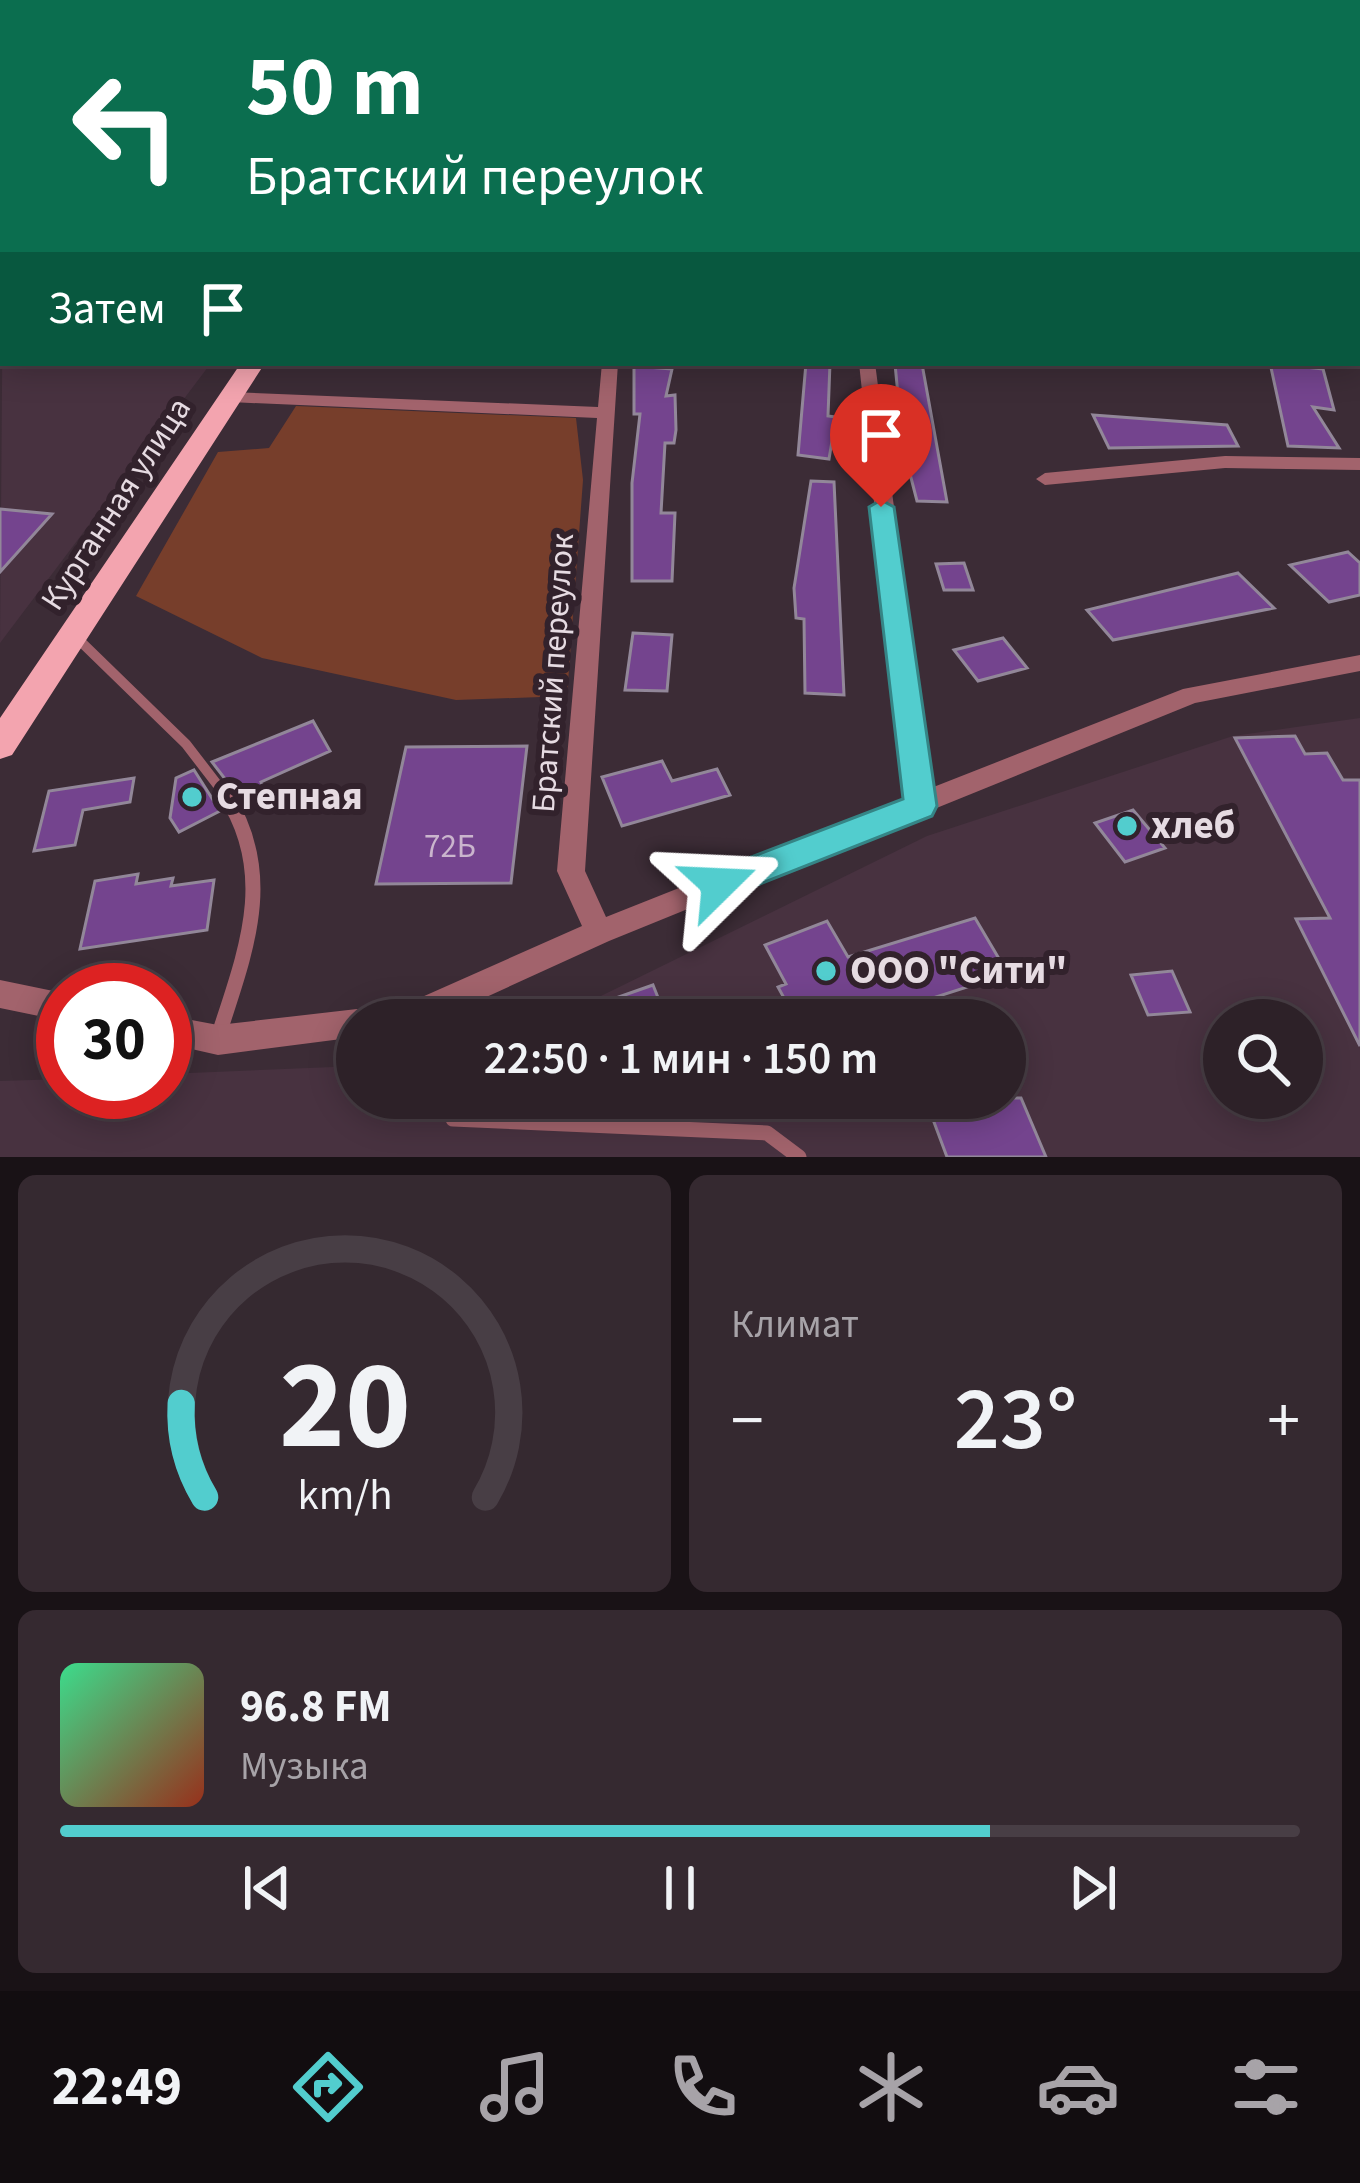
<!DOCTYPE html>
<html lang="ru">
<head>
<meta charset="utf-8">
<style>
	:root { --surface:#2d2128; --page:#352930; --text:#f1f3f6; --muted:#a7a3a8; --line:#483e45; --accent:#52cdce }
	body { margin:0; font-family:"Source Sans 3",sans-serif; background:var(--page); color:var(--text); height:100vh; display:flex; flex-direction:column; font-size:45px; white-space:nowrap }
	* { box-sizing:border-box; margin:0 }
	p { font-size:39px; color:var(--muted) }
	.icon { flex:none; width:66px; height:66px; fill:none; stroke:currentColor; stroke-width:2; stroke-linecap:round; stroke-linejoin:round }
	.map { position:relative; height:1157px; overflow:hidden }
	.details { display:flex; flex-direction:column; gap:18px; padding:18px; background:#191216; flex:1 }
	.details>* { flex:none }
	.hud { position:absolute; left:0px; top:0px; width:1362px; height:366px; box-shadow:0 6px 30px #0003,0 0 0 3px var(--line); background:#0b6e4f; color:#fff; overflow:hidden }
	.tools { position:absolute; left:1203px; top:999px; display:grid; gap:24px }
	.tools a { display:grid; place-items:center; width:120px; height:120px; border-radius:50%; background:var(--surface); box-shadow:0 6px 30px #0003,0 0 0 3px var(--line); font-size:60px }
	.speed { position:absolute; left:36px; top:963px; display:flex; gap:24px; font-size:60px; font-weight:700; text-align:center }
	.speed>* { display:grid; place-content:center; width:156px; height:156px; border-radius:50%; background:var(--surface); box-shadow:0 6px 30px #0003,0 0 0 3px var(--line); line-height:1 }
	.speed .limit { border:18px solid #d22; background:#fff; color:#111 }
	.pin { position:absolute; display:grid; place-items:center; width:102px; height:102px; color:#fff; margin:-123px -51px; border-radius:50% 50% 50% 0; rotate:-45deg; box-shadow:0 0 12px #0007 }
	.pin .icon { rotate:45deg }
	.me { position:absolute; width:132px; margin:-66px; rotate:69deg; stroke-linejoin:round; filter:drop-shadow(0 0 9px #0008) }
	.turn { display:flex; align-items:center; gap:42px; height:252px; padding:0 48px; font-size:54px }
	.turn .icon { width:156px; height:156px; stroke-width:2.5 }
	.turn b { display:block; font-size:84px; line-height:102px }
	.then { display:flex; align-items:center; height:114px; padding:0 48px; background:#0003; gap:24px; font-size:45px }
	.big { font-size:90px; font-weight:600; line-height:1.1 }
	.details .tile { flex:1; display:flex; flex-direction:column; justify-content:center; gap:18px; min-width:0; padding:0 42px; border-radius:18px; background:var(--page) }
	.details .dial { align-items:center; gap:0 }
	.dial svg { height:312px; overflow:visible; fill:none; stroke:var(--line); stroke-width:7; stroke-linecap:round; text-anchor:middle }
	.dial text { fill:var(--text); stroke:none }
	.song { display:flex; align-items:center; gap:36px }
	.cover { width:144px; height:144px; border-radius:18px; background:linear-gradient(135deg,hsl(150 70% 55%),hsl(10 70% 35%)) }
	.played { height:12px; border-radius:6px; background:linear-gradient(90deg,var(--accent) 75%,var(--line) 75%) }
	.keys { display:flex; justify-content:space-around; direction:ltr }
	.heat { display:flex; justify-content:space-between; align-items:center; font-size:66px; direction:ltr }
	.details .tiles { flex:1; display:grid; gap:18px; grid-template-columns:1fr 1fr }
	.tile:last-child { grid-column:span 2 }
	.trip { position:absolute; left:336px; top:999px; width:690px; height:120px; border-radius:60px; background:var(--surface); box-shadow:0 6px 30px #0003,0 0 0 3px var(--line); font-weight:600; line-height:120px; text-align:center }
	.dock { display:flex; height:192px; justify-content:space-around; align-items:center; background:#120d10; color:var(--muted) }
	.dock .icon { width:84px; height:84px }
	.dock .on { color:var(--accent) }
	.dock b { font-size:54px; color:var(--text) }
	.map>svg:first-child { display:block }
</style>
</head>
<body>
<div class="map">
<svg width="1360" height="1157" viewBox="0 0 1360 1157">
	<rect width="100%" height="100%" fill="#3c2c36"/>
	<path fill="#483240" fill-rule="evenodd" d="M3,257V363H211L0,643Z
		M1360,718V1157H0V1081L63,1079V1092H165V1074L357,1066V1098H1005V1020H552L927,836L1233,736ZM1224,1020H1302V1098H1224Z"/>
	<path fill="#773e2b" d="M296,406L576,418L583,480L567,696L456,700L262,658L136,596L218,452L269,448Z"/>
	<path fill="#74448e" stroke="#928799" stroke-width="3" d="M806,363H830L828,416L836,417L829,459L798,455Z
		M1270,363L1323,369L1334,410L1313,407L1339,448L1288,446Z
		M895,364H922L947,502L917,501L903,447Z
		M634,366L672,369L666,396L675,395L676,430L674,443H665L661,513H675L672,581H632V483L640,414H634Z
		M1093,415L1227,425L1238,446L1109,448Z
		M811,481L834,482L844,695L805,693L804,619L796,618L794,588Z
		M0,509L52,514L0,572Z
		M1348,552L1360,563V595L1329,602L1290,565Z
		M964,563L973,590H944L936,564Z
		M1238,573L1274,608L1113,640L1087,610Z
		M633,633L672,635L667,691L625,690Z
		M1003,638L1027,668L978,681L954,650Z
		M313,721L330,751L261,782L264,790L242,801L212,762Z
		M1295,736L1305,754L1327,753L1343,780H1360V1046L1296,919L1330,918L1235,738Z
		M527,746L511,883L376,884L406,747Z
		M662,761L672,781L717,769L730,795L622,826L602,777Z
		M194,770L220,811L179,832L170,818L176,778Z
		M134,778L130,802L83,810L75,845L34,851L49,791Z
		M1133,810L1165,848L1125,862L1095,823Z
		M138,874L136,884L173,878L171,886L214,880L207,930L80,949L95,881Z
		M975,918L1008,974L895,1010L901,1020H796L778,987L786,984L765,945L827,921L848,957Z
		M1172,971L1190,1012L1148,1015L1131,975Z
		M653,985L667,1020H563L562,1017Z
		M925,1098H1021L1046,1157H947Z"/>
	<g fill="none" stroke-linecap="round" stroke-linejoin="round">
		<path stroke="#a2636c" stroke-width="10" d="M75,636L186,744L226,796"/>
		<path stroke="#a2636c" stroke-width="15" d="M218,1037C245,953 278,874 224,793
			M445,1098L453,1119L767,1133L799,1157"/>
		<path fill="#a2636c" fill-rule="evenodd" d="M126,0H136L123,3Z
			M0,2L6,3L3,8H0Z
			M1359,28H1360V34H1359Z
			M3,74V80L0,81V75Z
			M1359,137H1360V145H1359Z
			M0,165L3,166V174L0,173Z
			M1359,339H1360V349H1359Z
			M602,363H618L585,871L606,917L906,798L859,363H875L931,788L1183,689L1360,655V671L1195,703L609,941L436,1020H357V1037L218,1055L165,1043V1015L218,1025L357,1009L366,1012L378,1006L413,1001L582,926L557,871L597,418L230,402L221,397L230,392L598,407Z
			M1225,456L1360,458V470L1225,468L1045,485L1036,479L1045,473Z
			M0,980L63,993V1021L0,1008Z"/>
		<path fill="#a2636c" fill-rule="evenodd" d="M1170,0H1182L1184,3H1172Z
			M1359,131H1360V140H1359Z"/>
		<path fill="#f3a4af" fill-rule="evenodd" d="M765,0H785L763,3Z
			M241,363H265L12,755L0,759V718Z"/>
	</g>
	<path fill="#52cdce" stroke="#358586" stroke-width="3" d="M881,500L894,507L937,806L932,816L732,895L719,900L707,895L702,884L707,874L903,799L869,507Z"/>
	<g fill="#52cdce" stroke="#32222c" stroke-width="4.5">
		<circle cx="192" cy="797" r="12"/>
		<circle cx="1127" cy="826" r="12"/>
		<circle cx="826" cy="971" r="12"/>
	</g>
	<g text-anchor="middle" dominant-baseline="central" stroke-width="12" stroke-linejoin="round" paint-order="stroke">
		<g font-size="33" fill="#e6dbe2" stroke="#32222c">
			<text transform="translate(116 504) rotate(-57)">Курганная улица</text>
			<text transform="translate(553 673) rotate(-86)">Братский переулок</text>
		</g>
		<g font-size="33" fill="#cab5cd">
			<text x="450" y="846">72Б</text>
		</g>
		<g font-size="39" font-weight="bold" fill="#e6dbe2" stroke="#32222c" text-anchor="start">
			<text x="216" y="797">Степная</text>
			<text x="1151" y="826">хлеб</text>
			<text x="850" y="971">ООО "Сити"</text>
		</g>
	</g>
</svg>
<div class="tools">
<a><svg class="icon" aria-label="search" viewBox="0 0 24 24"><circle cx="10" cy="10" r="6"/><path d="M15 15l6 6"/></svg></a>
</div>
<div class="speed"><div class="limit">30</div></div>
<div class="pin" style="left:881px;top:507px;background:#d93025"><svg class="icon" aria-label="arrive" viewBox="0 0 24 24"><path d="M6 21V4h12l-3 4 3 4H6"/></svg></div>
<svg class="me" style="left:719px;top:884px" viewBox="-20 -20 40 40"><path d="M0-17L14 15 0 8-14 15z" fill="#52cdce" stroke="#fff" stroke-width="4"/></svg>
<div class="trip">22:50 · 1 мин · 150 m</div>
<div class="hud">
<div class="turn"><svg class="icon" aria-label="left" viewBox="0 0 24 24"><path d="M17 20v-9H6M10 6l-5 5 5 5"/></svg><div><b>50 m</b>Братский переулок</div></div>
<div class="then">Затем<svg class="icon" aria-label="arrive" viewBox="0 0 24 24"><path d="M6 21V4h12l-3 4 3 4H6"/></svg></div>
</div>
</div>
<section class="details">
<div class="tiles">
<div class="tile dial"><svg viewBox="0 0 100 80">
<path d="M14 69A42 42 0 1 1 86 69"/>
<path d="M14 69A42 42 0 0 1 8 45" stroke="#52cdce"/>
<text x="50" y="56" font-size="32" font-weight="700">20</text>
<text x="50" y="72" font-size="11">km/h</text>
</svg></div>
<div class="tile"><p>Климат</p>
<div class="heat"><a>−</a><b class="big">23°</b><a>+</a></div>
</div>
<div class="tile">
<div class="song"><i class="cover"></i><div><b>96.8 FM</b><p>Музыка</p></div></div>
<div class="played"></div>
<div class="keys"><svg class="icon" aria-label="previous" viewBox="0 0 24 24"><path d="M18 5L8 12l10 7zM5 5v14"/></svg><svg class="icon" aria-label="pause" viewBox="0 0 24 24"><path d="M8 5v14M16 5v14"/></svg><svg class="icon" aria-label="next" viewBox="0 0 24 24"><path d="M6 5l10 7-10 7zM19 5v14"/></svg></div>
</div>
</div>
</section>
<nav class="dock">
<b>22:49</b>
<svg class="icon on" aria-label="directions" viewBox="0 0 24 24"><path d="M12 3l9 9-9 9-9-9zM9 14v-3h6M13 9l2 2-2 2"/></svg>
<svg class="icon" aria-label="music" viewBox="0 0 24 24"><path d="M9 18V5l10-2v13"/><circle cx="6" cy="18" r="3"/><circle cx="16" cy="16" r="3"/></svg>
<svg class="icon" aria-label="phone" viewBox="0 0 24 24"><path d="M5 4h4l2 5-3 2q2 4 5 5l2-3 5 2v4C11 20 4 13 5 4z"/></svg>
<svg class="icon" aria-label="climate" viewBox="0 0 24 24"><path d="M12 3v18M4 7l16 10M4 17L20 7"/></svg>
<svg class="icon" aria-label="car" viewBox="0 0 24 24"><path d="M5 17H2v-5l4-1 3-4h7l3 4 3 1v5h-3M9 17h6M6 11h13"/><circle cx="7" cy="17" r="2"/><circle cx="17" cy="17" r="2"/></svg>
<svg class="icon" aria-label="filters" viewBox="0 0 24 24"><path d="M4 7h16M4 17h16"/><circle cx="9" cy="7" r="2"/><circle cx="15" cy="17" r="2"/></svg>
</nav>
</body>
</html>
